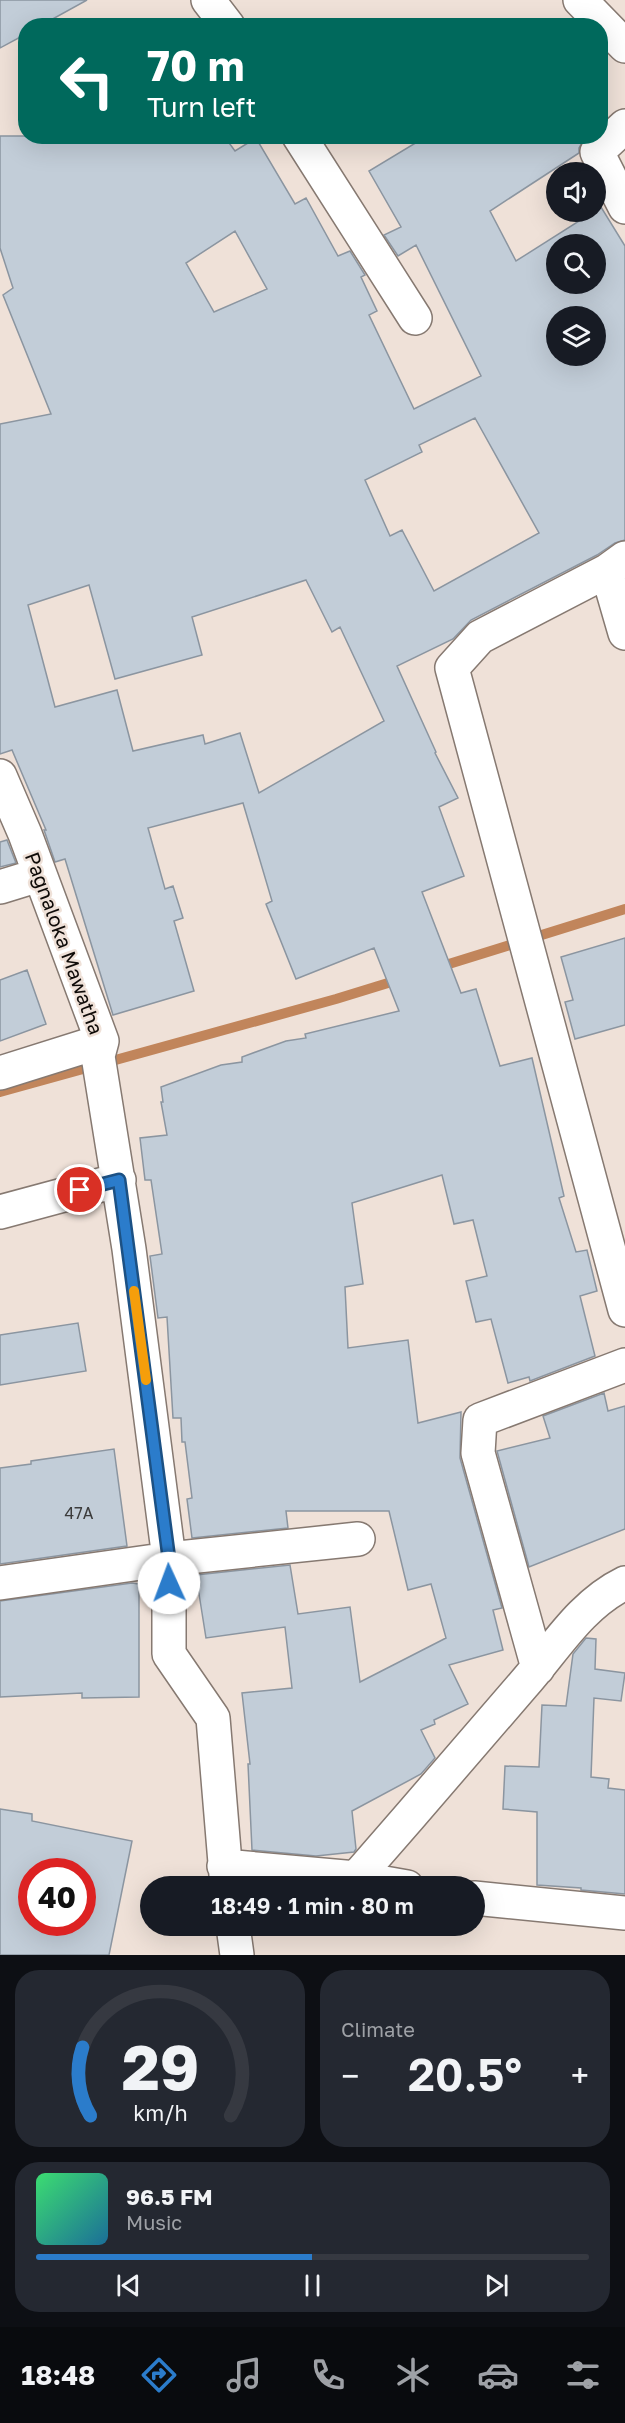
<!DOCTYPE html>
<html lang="en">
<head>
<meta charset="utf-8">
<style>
	:root { --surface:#171b24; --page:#242831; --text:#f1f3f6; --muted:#9ea1a6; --line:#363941; --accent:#2b7ccb }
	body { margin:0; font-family:"Golos Text",sans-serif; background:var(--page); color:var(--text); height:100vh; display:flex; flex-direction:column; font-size:22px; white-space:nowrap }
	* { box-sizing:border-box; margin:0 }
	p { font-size:20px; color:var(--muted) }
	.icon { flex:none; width:33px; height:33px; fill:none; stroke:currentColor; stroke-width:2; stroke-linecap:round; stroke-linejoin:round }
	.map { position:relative; height:1955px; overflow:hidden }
	.panel { display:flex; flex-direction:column; gap:15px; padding:15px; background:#0d0f14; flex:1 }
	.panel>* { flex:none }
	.guide { position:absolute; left:18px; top:18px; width:590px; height:126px; border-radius:24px; box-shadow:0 6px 24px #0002; background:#00695c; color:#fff; overflow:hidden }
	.controls { position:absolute; left:546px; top:162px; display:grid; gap:12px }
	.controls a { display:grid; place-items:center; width:60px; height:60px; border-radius:50%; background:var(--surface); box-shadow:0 6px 24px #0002; font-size:30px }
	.speed { position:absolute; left:18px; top:1858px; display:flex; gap:12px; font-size:30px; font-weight:700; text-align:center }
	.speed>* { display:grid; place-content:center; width:78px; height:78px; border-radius:50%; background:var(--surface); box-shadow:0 6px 24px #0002; line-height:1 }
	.speed .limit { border:9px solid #d22; background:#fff; color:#111 }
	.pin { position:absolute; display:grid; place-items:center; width:51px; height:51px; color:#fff; margin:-26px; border:3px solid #fff; border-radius:50%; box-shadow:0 2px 6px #0007 }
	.me { position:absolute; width:66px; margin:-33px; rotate:358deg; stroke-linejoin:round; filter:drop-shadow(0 0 4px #0008) }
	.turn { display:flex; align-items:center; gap:21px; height:126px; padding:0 30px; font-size:27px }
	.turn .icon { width:78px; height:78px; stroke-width:2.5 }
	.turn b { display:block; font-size:42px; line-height:51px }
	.big { font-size:45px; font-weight:600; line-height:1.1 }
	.panel .card { flex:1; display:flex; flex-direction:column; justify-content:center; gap:9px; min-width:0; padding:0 21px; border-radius:24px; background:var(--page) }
	.panel .dial { align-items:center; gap:0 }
	.dial svg { height:156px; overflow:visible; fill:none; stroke:var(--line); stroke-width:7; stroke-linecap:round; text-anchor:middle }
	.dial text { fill:var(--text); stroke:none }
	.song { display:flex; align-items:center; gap:18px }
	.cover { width:72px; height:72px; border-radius:9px; background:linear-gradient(135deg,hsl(140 70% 55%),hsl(200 70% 35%)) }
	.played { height:6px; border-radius:3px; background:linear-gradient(90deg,var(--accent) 50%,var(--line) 50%) }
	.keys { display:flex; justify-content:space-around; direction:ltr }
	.heat { display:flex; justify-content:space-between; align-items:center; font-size:33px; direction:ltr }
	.panel .tiles { flex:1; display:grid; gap:15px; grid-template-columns:1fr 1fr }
	.card:last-child { grid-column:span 2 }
	.trip { position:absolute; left:140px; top:1876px; width:345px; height:60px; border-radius:30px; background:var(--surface); box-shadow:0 6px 24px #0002; font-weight:600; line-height:60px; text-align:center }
	.dock { display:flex; height:96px; justify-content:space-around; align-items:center; background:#090b0e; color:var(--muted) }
	.dock .icon { width:42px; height:42px }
	.dock .current { color:var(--accent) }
	.dock b { font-size:27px; color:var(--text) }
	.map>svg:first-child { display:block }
</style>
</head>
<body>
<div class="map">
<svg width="625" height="1955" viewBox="0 0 625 1955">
	<rect width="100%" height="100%" fill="#efe1d8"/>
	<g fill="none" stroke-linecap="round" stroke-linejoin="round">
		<path stroke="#c1855b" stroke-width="10" d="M436,968L625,909
			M0,1092L336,999L401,979"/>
	</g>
	<path fill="#c2cdd8" stroke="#8b95a0" stroke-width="1.5" fill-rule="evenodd" d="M0,0H87L40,26H26V34L0,48Z
		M0,136H224L235,151L256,138L295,204L306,198L338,256L350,251L365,275L361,277L377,311L369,315L414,409L481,376L416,245L398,256L384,235L401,227L369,171L427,136H586L579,148V153L490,211L516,261L601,207L625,246V540L615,543L597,555L471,620L453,639L397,666L436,752L435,753L458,798L439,807L464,876L422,892L461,993L476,989L500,1066L532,1058L564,1196L559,1198L576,1252L587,1250L597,1291L580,1296L595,1356L530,1381L529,1377L508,1383L491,1319L476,1322L466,1281L487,1276L473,1220L454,1224L442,1175L352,1203L363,1284L345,1287L348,1348L408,1340L418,1423L461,1412L460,1458L502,1608L493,1610L503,1650L449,1665L468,1704L434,1720L435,1724L421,1730L435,1758L421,1774L352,1811L356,1849L354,1852L316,1856L252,1850L248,1764H250L242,1693L292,1688L285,1627L206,1638L196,1575L290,1565L298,1614L350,1607L360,1682L446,1638L431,1584L408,1590L389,1511H286L288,1528L192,1538L187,1499L192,1498L185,1442H182L181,1418H173L167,1317L158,1318L150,1256L162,1254L151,1180H145L140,1138L167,1135L161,1102H163L161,1087L221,1065L242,1062V1057L286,1041L306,1038L305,1034L399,1011L374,948L296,979L266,904L272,901L243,803L148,828L165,889L173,886L183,918L174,921L194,991L113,1015L65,859L55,862L44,830H46L12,750L0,754V424L51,414L3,295L13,288L0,248ZM235,231L267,289L214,312L186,263ZM556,244H596V284H556ZM556,316H596V356H556ZM475,418L539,533L434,591L402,530L390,536L365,480L422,452L419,445ZM306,580L332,632L340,627L384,721L259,793L240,733L205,744L203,735L133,751L117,690L55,707L28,605L89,585L115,679L202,655L192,617Z
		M7,840L16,863L0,867V842Z
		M625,938V1025L575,1039L565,1002L573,1000L561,957Z
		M27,970L46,1024L0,1041V980Z
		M78,1323L86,1371L0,1385V1335Z
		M604,1393L608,1411L625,1406V1529L529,1567L497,1451L550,1438L543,1416Z
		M114,1449L127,1546L0,1564V1468L31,1464V1461Z
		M132,1583L139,1584V1697L82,1698V1693L0,1697V1601Z
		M586,1638L596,1639L595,1669L625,1673L621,1701L594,1698L591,1777L609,1779L608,1788L625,1790V1894L581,1890V1888L537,1885V1812L503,1809L505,1766L539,1767L542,1705L566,1706L573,1654Z
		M0,1809L32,1814V1821L132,1841L109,1955H0ZM32,1872H82V1923H32Z"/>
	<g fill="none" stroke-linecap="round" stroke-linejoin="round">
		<g stroke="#867971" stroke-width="36">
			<path id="minor" d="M208,0L228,26
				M580,0L625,46
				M625,126L597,152L625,207
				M299,136L415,318
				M625,558L607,571L480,637L452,668L625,1310
				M607,571L625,633
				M0,776L25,834L102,1041L98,1056L129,1249L169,1559V1654L213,1718L227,1887
				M0,887L39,875
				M0,1073L102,1041
				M0,1212L119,1180
				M0,1583L169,1559L358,1539
				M538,1668L478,1453L480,1420L625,1365
				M224,1866L356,1878L407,1887
				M356,1878C412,1814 467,1750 523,1685C555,1649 580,1605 625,1583
				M474,1898L625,1913
				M233,1926L237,1955"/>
		</g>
		<use href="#minor" stroke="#fff" stroke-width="33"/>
	</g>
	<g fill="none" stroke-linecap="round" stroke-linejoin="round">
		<g stroke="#1c5184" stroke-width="15">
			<path id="route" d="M80,1190L119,1180L169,1559V1583"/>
		</g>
		<use href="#route" stroke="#2b7ccb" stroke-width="10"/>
		<path stroke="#f59e0b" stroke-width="10" d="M134,1291L146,1380"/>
	</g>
	<g text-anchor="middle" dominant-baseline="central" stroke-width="5" stroke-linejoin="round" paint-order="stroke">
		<g font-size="16" fill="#3c3c3c">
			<text x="79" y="1513">47A</text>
		</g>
		<g font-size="20" fill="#0f0b08" stroke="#efe1d8">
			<text transform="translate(65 943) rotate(70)">Pagnaloka Mawatha</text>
		</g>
	</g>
</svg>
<div class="controls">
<a><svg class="icon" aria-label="sound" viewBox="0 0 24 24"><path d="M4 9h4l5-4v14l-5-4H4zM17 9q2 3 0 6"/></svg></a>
<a><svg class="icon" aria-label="search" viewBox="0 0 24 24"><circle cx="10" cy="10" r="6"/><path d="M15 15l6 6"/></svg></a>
<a><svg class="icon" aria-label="layers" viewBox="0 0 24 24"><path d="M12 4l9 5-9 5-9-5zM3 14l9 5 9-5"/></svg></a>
</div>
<div class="speed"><div class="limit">40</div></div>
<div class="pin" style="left:80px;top:1190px;background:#d93025"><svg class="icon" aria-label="arrive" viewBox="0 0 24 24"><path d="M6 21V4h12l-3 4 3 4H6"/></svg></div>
<svg class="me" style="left:169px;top:1583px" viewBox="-20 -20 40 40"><circle r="19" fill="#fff"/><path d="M0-13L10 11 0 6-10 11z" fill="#2b7ccb"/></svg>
<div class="trip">18:49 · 1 min · 80 m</div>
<div class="guide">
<div class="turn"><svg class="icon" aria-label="left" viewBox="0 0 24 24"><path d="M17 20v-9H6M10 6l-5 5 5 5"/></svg><div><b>70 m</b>Turn left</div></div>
</div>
</div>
<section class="panel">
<div class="tiles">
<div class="card dial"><svg viewBox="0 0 100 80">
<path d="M14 69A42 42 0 1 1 86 69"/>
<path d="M14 69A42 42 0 0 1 10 34" stroke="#2b7ccb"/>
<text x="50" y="56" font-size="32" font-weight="700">29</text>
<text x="50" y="72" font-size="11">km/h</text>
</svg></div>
<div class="card"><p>Climate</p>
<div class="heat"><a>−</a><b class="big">20.5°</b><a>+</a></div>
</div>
<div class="card">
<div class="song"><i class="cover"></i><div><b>96.5 FM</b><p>Music</p></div></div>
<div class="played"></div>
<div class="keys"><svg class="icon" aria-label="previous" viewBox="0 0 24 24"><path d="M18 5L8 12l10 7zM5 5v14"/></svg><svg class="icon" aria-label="pause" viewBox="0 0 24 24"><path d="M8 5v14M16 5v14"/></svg><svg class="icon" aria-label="next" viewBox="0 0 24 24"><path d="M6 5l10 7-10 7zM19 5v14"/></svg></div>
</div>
</div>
</section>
<nav class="dock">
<b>18:48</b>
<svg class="icon current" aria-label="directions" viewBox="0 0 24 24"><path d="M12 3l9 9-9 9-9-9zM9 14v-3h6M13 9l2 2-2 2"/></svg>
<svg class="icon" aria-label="music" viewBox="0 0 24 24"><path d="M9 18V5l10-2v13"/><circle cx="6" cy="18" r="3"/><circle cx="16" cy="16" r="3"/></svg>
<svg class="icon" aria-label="phone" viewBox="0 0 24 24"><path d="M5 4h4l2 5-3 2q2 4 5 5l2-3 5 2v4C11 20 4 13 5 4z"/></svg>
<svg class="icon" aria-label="climate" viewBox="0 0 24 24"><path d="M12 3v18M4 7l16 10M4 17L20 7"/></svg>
<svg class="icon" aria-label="car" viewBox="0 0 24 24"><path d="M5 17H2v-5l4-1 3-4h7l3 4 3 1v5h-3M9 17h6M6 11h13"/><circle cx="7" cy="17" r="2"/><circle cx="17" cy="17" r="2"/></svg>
<svg class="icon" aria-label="filters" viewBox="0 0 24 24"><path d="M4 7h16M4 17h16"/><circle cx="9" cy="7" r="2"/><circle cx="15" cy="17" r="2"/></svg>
</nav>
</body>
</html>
